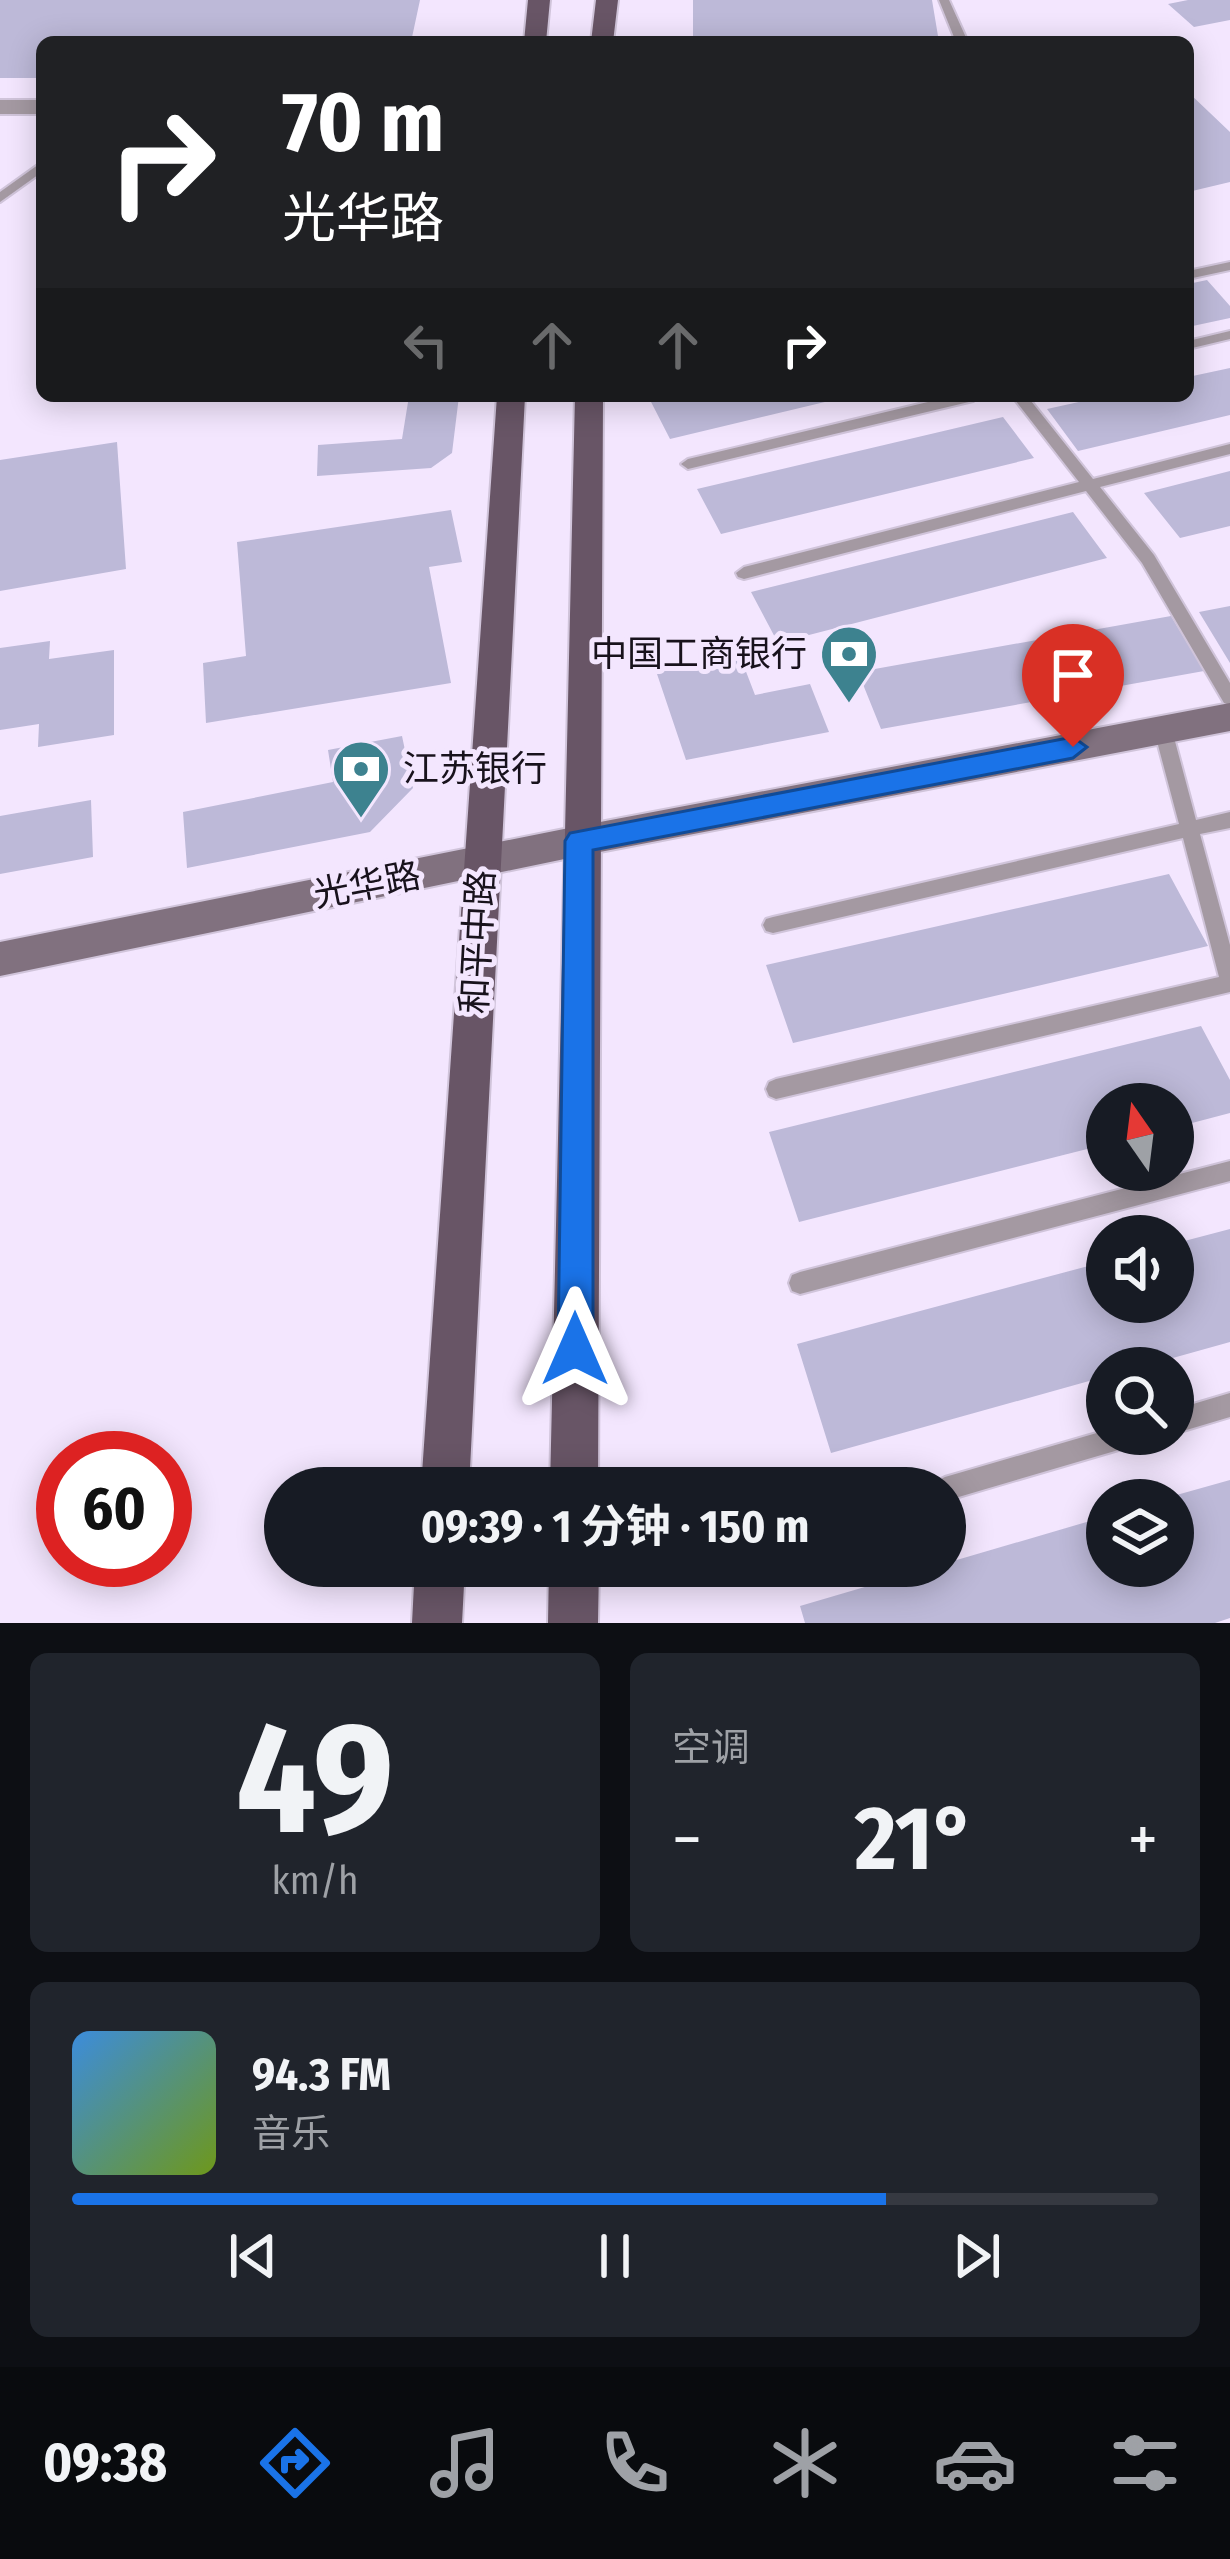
<!DOCTYPE html>
<html lang="zh">
<head>
<meta charset="utf-8">
<style>
	:root { --surface:#171b24; --page:#20242c; --text:#f1f3f6; --muted:#9ea1a6; --line:#363941; --accent:#1a73e8 }
	body { margin:0; font-family:"Fira Sans Condensed","Noto Sans SC",sans-serif; background:var(--page); color:var(--text); height:100vh; display:flex; flex-direction:column; font-size:45px; white-space:nowrap }
	* { box-sizing:border-box; margin:0 }
	p { font-size:39px; color:var(--muted) }
	.icon { flex:none; width:66px; height:66px; fill:none; stroke:currentColor; stroke-width:2; stroke-linecap:round; stroke-linejoin:round }
	.map { position:relative; height:1623px; overflow:hidden }
	.drawer { display:flex; flex-direction:column; gap:30px; padding:30px; background:#0d0f14; flex:1 }
	.drawer>* { flex:none }
	.banner { position:absolute; left:36px; top:36px; width:1158px; height:366px; border-radius:18px; box-shadow:0 6px 30px #0003; background:#202124; color:#fff; overflow:hidden }
	.needle { width:78px; rotate:346deg }
	.controls { position:absolute; left:1086px; top:1083px; display:grid; gap:24px }
	.controls a { display:grid; place-items:center; width:108px; height:108px; border-radius:50%; background:var(--surface); box-shadow:0 6px 30px #0003; font-size:60px }
	.speed { position:absolute; left:36px; top:1431px; display:flex; gap:24px; font-size:60px; font-weight:700; text-align:center }
	.speed>* { display:grid; place-content:center; width:156px; height:156px; border-radius:50%; background:var(--surface); box-shadow:0 6px 30px #0003; line-height:1 }
	.speed .limit { border:18px solid #d22; background:#fff; color:#111 }
	.pin { position:absolute; display:grid; place-items:center; width:102px; height:102px; color:#fff; margin:-123px -51px; border-radius:50% 50% 50% 0; rotate:-45deg; box-shadow:0 0 12px #0007 }
	.pin .icon { rotate:45deg }
	.me { position:absolute; width:132px; margin:-66px; rotate:0deg; stroke-linejoin:round; filter:drop-shadow(0 0 9px #0008) }
	.turn { display:flex; align-items:center; gap:42px; height:252px; padding:0 48px; font-size:54px }
	.turn .icon { width:156px; height:156px; stroke-width:2.5 }
	.turn b { display:block; font-size:84px; line-height:102px }
	.lanes { display:flex; align-items:center; height:114px; padding:0 48px; background:#0003; justify-content:center; gap:60px; direction:ltr }
	.lanes .off { opacity:.35 }
	.big { font-size:90px; font-weight:700; line-height:1.1 }
	.drawer .widget { flex:1; display:flex; flex-direction:column; justify-content:center; gap:18px; min-width:0; padding:0 42px; border-radius:18px; background:var(--page) }
	.drawer .dial { align-items:center; gap:0 }
	.dial b { font-size:156px; line-height:1 }
	.song { display:flex; align-items:center; gap:36px }
	.cover { width:144px; height:144px; border-radius:18px; background:linear-gradient(135deg,hsl(210 70% 55%),hsl(80 70% 35%)) }
	.played { height:12px; border-radius:6px; background:linear-gradient(90deg,var(--accent) 75%,var(--line) 75%) }
	.keys { display:flex; justify-content:space-around; direction:ltr }
	.heat { display:flex; justify-content:space-between; align-items:center; font-size:66px; direction:ltr }
	.drawer .tiles { flex:1; display:grid; gap:30px; grid-template-columns:1fr 1fr }
	.widget:last-child { grid-column:span 2 }
	.trip { position:absolute; left:264px; top:1467px; width:702px; height:120px; border-radius:60px; background:var(--surface); box-shadow:0 6px 30px #0003; font-weight:700; line-height:120px; text-align:center }
	.menu { display:flex; height:192px; justify-content:space-around; align-items:center; background:#090b0e; color:var(--muted) }
	.menu .icon { width:84px; height:84px }
	.menu .active { color:var(--accent) }
	.menu b { font-size:54px; color:var(--text) }
	.map>svg:first-child { display:block }
</style>
</head>
<body>
<div class="map">
<svg width="1230" height="1623" viewBox="0 0 1230 1623">
	<rect width="100%" height="100%" fill="#f3e6fe"/>
	<path fill="#bdb9d8" d="M0,0H420L411,42H42V78H0Z
		M693,0H932L939,42H693Z
		M1188,0H1230V20L1194,27L1168,4Z
		M1188,92L1230,132V182L1188,192Z
		M1207,280L1230,306V318L1188,327V284Z
		M1230,368V415L1078,451L1047,409L1106,396H1188V377Z
		M409,396H459L452,453L431,468L317,476L318,445L402,439Z
		M850,396L670,439L649,398L657,396Z
		M1003,417L1034,458L721,534L697,489Z
		M117,442L126,569L0,591V460Z
		M1230,471V526L1180,538L1144,493Z
		M451,510L462,562L429,567L451,683L206,723L203,663L246,656L237,542Z
		M1073,512L1107,558L778,643L751,592Z
		M1230,606V663L1199,612Z
		M1171,616L1204,671L881,729L858,672Z
		M50,641L49,659L114,650V735L38,747L39,724L0,730V648Z
		M740,656L755,695L810,684L829,732L686,760L656,671Z
		M402,736L413,788L370,832L187,868L183,812L333,782L328,750Z
		M91,800L93,857L0,874V816Z
		M1169,874L1208,946L793,1043L766,965Z
		M1201,1026L1230,1080V1113L1173,1128V1104H1107V1144L799,1222L769,1132Z
		M1230,1229V1342L1137,1368H1107V1376L831,1453L797,1344L1107,1261V1302H1173V1244Z
		M1230,1480V1618L1215,1623H805L800,1606L1107,1516V1566H1173V1496Z"/>
	<g fill="none" stroke-linecap="round" stroke-linejoin="round">
		<g stroke="#d0c4da" stroke-width="4">
			<path id="lane" d="M939,0H949L968,42H956Z
				M42,162V172L0,202V192Z
				M1230,262V270L1188,279V271Z
				M1230,331V339L1188,349V341Z
				M953,396H980L973,401L688,469L681,464L688,459Z
				M1012,396H1027L1093,479L1230,444V454L1100,487L1154,555L1230,683V705L1224,703L1142,563L1086,491L744,579L738,577L736,573L744,567L1079,482Z
				M1163,723L1172,730L1196,820L1230,812V828L1200,834L1230,945V992L776,1099L769,1096L766,1089L769,1082L776,1079L1219,977L1183,838L773,933L766,931L763,925L766,919L773,917L1179,824L1154,730Z
				M1230,1161V1181L800,1294L792,1291L789,1283L792,1275L800,1272Z
				M1230,1393V1417L1173,1434V1410Z
				M1107,1430V1434H1144L1140,1442L1132,1446L945,1501V1488H933L937,1481L945,1477Z"/>
		</g>
		<g stroke="#d0c4da" stroke-width="4">
			<path id="street" d="M0,100H42V114H0Z"/>
		</g>
		<g stroke="#d0c4da" stroke-width="4">
			<path id="secondary" d="M1230,703V731L579,856L0,976V942L579,826Z"/>
		</g>
		<g stroke="#d0c4da" stroke-width="4">
			<path id="primary" d="M528,0H550L546,42H524Z
				M596,0H618L613,42H591Z
				M497,396H525L469,1488H421Z
				M575,396H603L598,1488H550Z
				M415,1566H465L462,1623H412Z
				M549,1566H599L598,1623H548Z"/>
		</g>
		<use href="#lane" fill="#a499a2" fill-rule="evenodd"/>
		<use href="#street" fill="#a499a2" fill-rule="evenodd"/>
		<use href="#secondary" fill="#81717f" fill-rule="evenodd"/>
		<use href="#primary" fill="#685566" fill-rule="evenodd"/>
	</g>
	<path fill="#1a73e8" stroke="#114b97" stroke-width="3" d="M1073,737L1087,747L1073,758L593,850V1349L588,1362L575,1367L563,1362L558,1349L565,841L570,833Z"/>
	<defs>
		<g id="bank-pin" transform="scale(3)"><path d="M0 17L-7.5 6A9.5 9.5 0 1 1 7.5 6Z" fill="#3d828f" stroke="#f3e6fe"/><path d="M-6-4H6V4H-6ZM0-2.3a2.3 2.3 0 1 0 0 4.6a2.3 2.3 0 1 0 0-4.6Z" fill="#fff"/></g>
	</defs>
	<g fill-rule="evenodd">
		<use href="#bank-pin" x="849" y="654"/>
		<use href="#bank-pin" x="361" y="769"/>
	</g>
	<g text-anchor="middle" dominant-baseline="central" stroke-width="10" stroke-linejoin="round" paint-order="stroke">
		<g font-size="36" fill="#18121c" stroke="#f3e6fe" text-anchor="end">
			<text x="807" y="654">中国工商银行</text>
			<text x="403" y="769" text-anchor="start">江苏银行</text>
		</g>
		<g font-size="36" fill="#18121c" stroke="#f3e6fe">
			<text transform="translate(367 885) rotate(-11)">光华路</text>
			<text transform="translate(478 942) rotate(-87)">和平中路</text>
		</g>
	</g>
</svg>
<div class="controls">
<a><svg class="needle" viewBox="-14 -14 28 28"><path d="M0-13l5 13h-10z" fill="#e53935"/><path d="M0 13l5-13h-10z" fill="#9ea1a6"/></svg></a>
<a><svg class="icon" aria-label="sound" viewBox="0 0 24 24"><path d="M4 9h4l5-4v14l-5-4H4zM17 9q2 3 0 6"/></svg></a>
<a><svg class="icon" aria-label="search" viewBox="0 0 24 24"><circle cx="10" cy="10" r="6"/><path d="M15 15l6 6"/></svg></a>
<a><svg class="icon" aria-label="layers" viewBox="0 0 24 24"><path d="M12 4l9 5-9 5-9-5zM3 14l9 5 9-5"/></svg></a>
</div>
<div class="speed"><div class="limit">60</div></div>
<div class="pin" style="left:1073px;top:747px;background:#d93025"><svg class="icon" aria-label="arrive" viewBox="0 0 24 24"><path d="M6 21V4h12l-3 4 3 4H6"/></svg></div>
<svg class="me" style="left:575px;top:1349px" viewBox="-20 -20 40 40"><path d="M0-17L14 15 0 8-14 15z" fill="#1a73e8" stroke="#fff" stroke-width="4"/></svg>
<div class="trip">09:39 · 1 分钟 · 150 m</div>
<div class="banner">
<div class="turn"><svg class="icon" aria-label="right" viewBox="0 0 24 24"><path d="M7 20v-9h11M14 6l5 5-5 5"/></svg><div><b>70 m</b>光华路</div></div>
<div class="lanes"><svg class="icon off" aria-label="left" viewBox="0 0 24 24"><path d="M17 20v-9H6M10 6l-5 5 5 5"/></svg><svg class="icon off" aria-label="ahead" viewBox="0 0 24 24"><path d="M12 20V5M6 11l6-6 6 6"/></svg><svg class="icon off" aria-label="ahead" viewBox="0 0 24 24"><path d="M12 20V5M6 11l6-6 6 6"/></svg><svg class="icon" aria-label="right" viewBox="0 0 24 24"><path d="M7 20v-9h11M14 6l5 5-5 5"/></svg></div>
</div>
</div>
<section class="drawer">
<div class="tiles">
<div class="widget dial"><b>49</b><p>km/h</p></div>
<div class="widget"><p>空调</p>
<div class="heat"><a>−</a><b class="big">21°</b><a>+</a></div>
</div>
<div class="widget">
<div class="song"><i class="cover"></i><div><b>94.3 FM</b><p>音乐</p></div></div>
<div class="played"></div>
<div class="keys"><svg class="icon" aria-label="previous" viewBox="0 0 24 24"><path d="M18 5L8 12l10 7zM5 5v14"/></svg><svg class="icon" aria-label="pause" viewBox="0 0 24 24"><path d="M8 5v14M16 5v14"/></svg><svg class="icon" aria-label="next" viewBox="0 0 24 24"><path d="M6 5l10 7-10 7zM19 5v14"/></svg></div>
</div>
</div>
</section>
<nav class="menu">
<b>09:38</b>
<svg class="icon active" aria-label="directions" viewBox="0 0 24 24"><path d="M12 3l9 9-9 9-9-9zM9 14v-3h6M13 9l2 2-2 2"/></svg>
<svg class="icon" aria-label="music" viewBox="0 0 24 24"><path d="M9 18V5l10-2v13"/><circle cx="6" cy="18" r="3"/><circle cx="16" cy="16" r="3"/></svg>
<svg class="icon" aria-label="phone" viewBox="0 0 24 24"><path d="M5 4h4l2 5-3 2q2 4 5 5l2-3 5 2v4C11 20 4 13 5 4z"/></svg>
<svg class="icon" aria-label="climate" viewBox="0 0 24 24"><path d="M12 3v18M4 7l16 10M4 17L20 7"/></svg>
<svg class="icon" aria-label="car" viewBox="0 0 24 24"><path d="M5 17H2v-5l4-1 3-4h7l3 4 3 1v5h-3M9 17h6M6 11h13"/><circle cx="7" cy="17" r="2"/><circle cx="17" cy="17" r="2"/></svg>
<svg class="icon" aria-label="filters" viewBox="0 0 24 24"><path d="M4 7h16M4 17h16"/><circle cx="9" cy="7" r="2"/><circle cx="15" cy="17" r="2"/></svg>
</nav>
</body>
</html>
